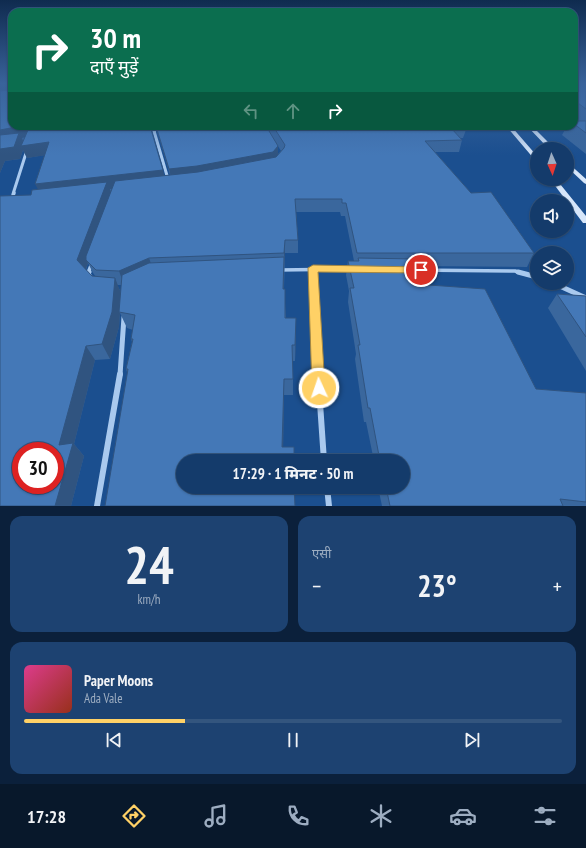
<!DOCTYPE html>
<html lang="hi">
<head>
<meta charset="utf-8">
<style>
	:root { --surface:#143b6b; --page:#1d4271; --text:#f1f3f6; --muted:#9dadc1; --line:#33557e; --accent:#ffd166 }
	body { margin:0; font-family:"PT Sans Narrow","Noto Sans Devanagari",sans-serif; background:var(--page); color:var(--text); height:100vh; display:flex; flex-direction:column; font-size:15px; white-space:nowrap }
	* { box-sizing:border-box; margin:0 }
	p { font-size:13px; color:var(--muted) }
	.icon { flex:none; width:22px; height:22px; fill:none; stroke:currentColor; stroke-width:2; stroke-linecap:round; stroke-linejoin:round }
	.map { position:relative; height:506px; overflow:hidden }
	.drawer { display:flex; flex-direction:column; gap:10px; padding:10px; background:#0b203b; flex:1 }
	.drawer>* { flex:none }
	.top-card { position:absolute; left:8px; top:8px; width:570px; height:122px; border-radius:12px; box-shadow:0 1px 3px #0004,0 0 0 1px var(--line); background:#0b6e4f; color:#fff; overflow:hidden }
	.needle { width:26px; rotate:177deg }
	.buttons { position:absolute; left:530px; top:142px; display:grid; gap:8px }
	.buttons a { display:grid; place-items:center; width:44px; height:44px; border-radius:50%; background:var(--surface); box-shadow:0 1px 3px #0004,0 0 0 1px var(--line); font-size:20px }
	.speed { position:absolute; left:12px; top:442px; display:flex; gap:8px; font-size:20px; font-weight:700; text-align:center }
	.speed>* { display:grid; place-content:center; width:52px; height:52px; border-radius:50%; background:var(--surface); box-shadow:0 1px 3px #0004,0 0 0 1px var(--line); line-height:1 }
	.speed .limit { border:6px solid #d22; background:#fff; color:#111 }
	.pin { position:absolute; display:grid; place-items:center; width:34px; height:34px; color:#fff; margin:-17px; border:2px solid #fff; border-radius:50%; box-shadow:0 1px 4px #0007 }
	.me { position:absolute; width:44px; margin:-22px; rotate:357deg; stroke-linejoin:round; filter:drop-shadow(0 0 3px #0008) }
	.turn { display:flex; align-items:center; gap:14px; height:84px; padding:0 16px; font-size:18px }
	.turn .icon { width:52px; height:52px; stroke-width:2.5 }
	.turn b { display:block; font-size:28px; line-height:34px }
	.lanes { display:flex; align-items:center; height:38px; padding:0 16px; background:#0003; justify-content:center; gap:20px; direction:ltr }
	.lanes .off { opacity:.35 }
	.big { font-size:30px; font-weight:800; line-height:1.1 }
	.drawer .widget { flex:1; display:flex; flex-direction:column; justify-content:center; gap:6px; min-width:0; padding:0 14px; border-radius:12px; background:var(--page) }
	.drawer .dial { align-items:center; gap:0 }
	.dial b { font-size:52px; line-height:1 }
	.song { display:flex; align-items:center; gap:12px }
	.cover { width:48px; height:48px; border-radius:6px; background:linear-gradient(135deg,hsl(330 70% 55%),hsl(10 70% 35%)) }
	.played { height:4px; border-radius:2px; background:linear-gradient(90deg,var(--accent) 30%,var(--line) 30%) }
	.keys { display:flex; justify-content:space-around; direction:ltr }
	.heat { display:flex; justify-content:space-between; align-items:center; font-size:22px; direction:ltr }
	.drawer .tiles { flex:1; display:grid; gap:10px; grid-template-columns:1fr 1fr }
	.widget:last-child { grid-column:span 2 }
	.trip { position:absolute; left:176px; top:454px; width:234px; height:40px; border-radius:20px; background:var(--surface); box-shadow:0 1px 3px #0004,0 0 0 1px var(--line); font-weight:800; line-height:40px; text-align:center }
	.menu { display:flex; height:64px; justify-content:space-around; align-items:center; background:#08182b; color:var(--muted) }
	.menu .icon { width:28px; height:28px }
	.menu .active { color:var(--accent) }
	.menu b { font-size:18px; color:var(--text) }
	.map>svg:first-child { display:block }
</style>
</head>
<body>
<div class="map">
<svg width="586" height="506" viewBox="0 0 586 506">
	<rect width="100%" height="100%" fill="#1b4f8f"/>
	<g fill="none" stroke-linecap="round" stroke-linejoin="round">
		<path stroke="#a9c9ee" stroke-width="2" d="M153,126L155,132"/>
		<path stroke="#a9c9ee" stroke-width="3" d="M154,131L168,179
			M13,194L27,150"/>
		<path stroke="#a9c9ee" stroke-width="3.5" d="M11,201L14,193
			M313,269V273
			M279,270L352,269
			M411,270L515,271L521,273
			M88,273L92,263"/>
		<path stroke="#a9c9ee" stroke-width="5" d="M89,272L88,274L90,277
			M313,272L318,375
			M518,272L537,277
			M553,283L586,298
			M120,375L124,317"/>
		<path stroke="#a9c9ee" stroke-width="6" d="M318,374L324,461
			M327,487L329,506
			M97,506L120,374"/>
		<path fill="#d6e6fa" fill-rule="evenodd" d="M506,126H511L537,156V161L535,160Z
			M527,126H532L555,149H549Z
			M567,162L586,179V184L584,183L567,167Z
			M550,179H556L586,216V223H583Z"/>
	</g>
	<path fill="#3a679d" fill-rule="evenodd" d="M0,84H12V126H151V129L164,176L170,175L156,126H466L467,127L463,138H460L462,140L459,152H435L471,193L534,253L527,267L415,266V284L536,389L586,393V506H382L378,487H403V461H374L366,422H364L355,359L356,354L348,302L349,291L346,275L348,261H354L345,216H341L340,212H296L298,240V253H285L284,289L286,318L296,335L295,361H293V395H284L283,447L294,461L127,372L126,369L132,342L131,339L133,330L127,328L120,313L119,327L110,359L95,360L74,444L84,456L71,506L31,195L38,189L45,155L27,158L23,150L20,159L5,161L0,173ZM267,128L281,151L278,154V146ZM88,263L93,273L96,277L92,276L86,270ZM117,285H121V292Z
		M574,84H586V154L562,135L567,126H574V121H577L574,119Z
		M557,294L586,296V371L548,308Z"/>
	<path fill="#305480" d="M0,84H7L12,94H0Z
		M21,126H29L26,137L22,138L24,144L49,142L54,154L27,158L23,150L20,159L5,161L0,173V130Z
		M278,146V158L172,181L169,169Z
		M163,170L166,182L110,189L112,195L86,260L88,263L84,274L35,184Z
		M285,240V267L284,253Z
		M284,257V273L283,306V289Z
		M149,258L154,272L124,285L119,271Z
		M115,278L121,293L119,312L120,313L119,327L110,359L102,344Z
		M296,318V335L295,361V345Z
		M86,346L95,360L74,444L84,456L71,506H55L59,445Z
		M284,379V395L283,461L282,447Z"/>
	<path fill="#4478b7" stroke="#305480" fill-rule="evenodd" d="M0,84H12V126H21L0,130V91L9,90V86L7,84L0,85Z
		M574,84H586V109L574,100Z
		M574,121H586V133L574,124Z
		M28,126H150L163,170L35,184L49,142L21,146L28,130Z
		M156,126H266L278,146L273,152L197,166L169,169Z
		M273,126H466L467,127L451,128L462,140L425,141L471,193L491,192L534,253H357L346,203H342V199H295L298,240H285L284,253L149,258L119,271L96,270L86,260V256L115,181L198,172L276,157L284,148L285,145Z
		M19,133L14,147L0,149V135Z
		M107,182L77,260L92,276L115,278L112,312L102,344L86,346L59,445L73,443L55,506H0V196L31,195L32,190ZM21,451H55V485H21Z
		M284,257L283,289H285V318H296L295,345H292L293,379H284L282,447H294V461H183V487H294L295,506H105L128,369H126L133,339H131L135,315L119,312L122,275L149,263Z
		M358,258L416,259L415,284L485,289L536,389L586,393V502L560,499L563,506H390L386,487H403V461H380L370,408H368L358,345H360L350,288H354L348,261H359Z
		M557,294L586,296V337Z"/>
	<linearGradient id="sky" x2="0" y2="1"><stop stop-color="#0f2b4f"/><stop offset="0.54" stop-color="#39639b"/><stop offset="1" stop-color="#39639b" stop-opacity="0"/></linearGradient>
	<rect width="586" height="155" fill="url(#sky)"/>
	<path fill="#ffd166" stroke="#a68842" d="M313,265L421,267L426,270L421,273L318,272L325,388L323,392L319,394L314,392L312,388L308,268Z"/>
</svg>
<div class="buttons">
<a><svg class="needle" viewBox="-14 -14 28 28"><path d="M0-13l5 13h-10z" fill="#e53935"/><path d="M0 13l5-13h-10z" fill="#9dadc1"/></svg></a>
<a><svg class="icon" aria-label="sound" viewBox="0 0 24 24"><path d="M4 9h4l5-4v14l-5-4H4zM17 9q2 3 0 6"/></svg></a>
<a><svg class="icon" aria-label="layers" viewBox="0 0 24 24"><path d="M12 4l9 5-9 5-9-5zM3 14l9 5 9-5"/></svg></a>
</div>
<div class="speed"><div class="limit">30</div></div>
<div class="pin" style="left:421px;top:270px;background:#d93025"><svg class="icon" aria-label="arrive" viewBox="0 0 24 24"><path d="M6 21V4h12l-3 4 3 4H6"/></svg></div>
<svg class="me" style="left:319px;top:388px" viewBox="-20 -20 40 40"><circle r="17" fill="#ffd166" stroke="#fff" stroke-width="3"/><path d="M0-11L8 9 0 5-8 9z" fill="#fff"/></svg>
<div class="trip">17:29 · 1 मिनट · 50 m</div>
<div class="top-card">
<div class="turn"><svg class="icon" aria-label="right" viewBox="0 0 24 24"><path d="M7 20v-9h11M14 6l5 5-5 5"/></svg><div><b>30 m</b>दाएँ मुड़ें</div></div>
<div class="lanes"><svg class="icon off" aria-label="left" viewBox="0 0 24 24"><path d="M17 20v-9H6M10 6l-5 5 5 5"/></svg><svg class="icon off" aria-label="ahead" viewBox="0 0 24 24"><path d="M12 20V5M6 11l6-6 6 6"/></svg><svg class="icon" aria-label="right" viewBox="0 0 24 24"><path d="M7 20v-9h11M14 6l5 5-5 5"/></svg></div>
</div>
</div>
<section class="drawer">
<div class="tiles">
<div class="widget dial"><b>24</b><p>km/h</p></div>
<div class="widget"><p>एसी</p>
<div class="heat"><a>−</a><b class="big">23°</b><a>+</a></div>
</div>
<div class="widget">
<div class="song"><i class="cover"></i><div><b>Paper Moons</b><p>Ada Vale</p></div></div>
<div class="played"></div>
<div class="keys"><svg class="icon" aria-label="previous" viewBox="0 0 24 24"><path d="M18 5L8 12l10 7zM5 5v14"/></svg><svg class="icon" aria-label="pause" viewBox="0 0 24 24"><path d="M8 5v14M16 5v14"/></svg><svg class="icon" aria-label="next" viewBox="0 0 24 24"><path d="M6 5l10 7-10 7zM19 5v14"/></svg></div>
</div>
</div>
</section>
<nav class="menu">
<b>17:28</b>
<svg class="icon active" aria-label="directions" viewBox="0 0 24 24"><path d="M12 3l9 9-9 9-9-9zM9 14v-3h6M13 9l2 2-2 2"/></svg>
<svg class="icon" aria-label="music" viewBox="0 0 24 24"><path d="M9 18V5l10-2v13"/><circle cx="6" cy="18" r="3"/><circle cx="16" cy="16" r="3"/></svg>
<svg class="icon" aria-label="phone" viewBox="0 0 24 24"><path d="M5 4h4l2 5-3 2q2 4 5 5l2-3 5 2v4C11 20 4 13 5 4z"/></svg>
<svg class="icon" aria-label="climate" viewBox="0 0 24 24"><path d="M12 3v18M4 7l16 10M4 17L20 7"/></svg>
<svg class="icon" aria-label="car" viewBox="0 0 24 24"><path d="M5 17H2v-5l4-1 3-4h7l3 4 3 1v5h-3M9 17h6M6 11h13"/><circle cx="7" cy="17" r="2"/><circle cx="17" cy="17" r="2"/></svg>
<svg class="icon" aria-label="filters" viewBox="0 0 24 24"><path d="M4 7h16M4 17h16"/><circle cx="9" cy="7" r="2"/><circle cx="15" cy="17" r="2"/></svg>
</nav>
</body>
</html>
